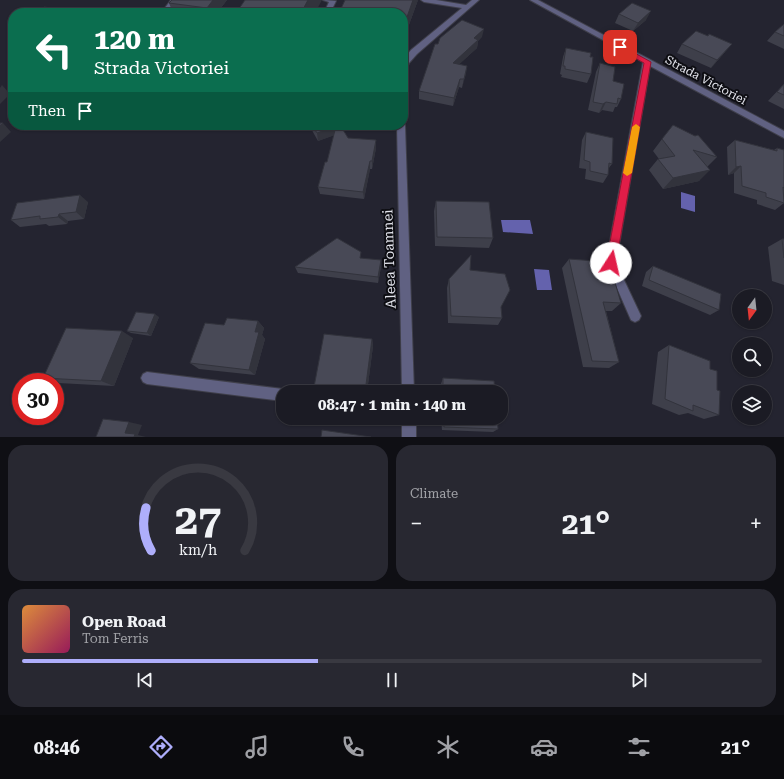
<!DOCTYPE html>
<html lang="en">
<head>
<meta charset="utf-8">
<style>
	:root { --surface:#1b1b24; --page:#282831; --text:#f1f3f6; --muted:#a0a1a6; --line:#393941; --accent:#aeaefb }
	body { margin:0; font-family:"Roboto Serif",serif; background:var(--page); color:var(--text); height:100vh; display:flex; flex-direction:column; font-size:15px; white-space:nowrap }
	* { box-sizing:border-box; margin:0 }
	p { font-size:13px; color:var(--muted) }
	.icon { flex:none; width:22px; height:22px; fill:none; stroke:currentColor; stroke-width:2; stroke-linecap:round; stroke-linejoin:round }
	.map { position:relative; height:437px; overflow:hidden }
	.details { display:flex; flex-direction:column; gap:8px; padding:8px; background:#0f0f14; flex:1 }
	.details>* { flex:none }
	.banner { position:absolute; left:8px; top:8px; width:400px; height:122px; border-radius:16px; box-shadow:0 1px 3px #0004,0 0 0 1px var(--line); background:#0b6e4f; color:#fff; overflow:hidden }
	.needle { width:26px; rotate:195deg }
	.controls { position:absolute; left:732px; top:289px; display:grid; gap:8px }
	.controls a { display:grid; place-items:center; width:40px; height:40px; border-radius:50%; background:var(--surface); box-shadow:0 1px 3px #0004,0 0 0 1px var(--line); font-size:20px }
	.speed { position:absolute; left:12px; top:373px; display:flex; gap:8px; font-size:20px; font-weight:700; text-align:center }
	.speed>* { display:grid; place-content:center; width:52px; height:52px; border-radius:50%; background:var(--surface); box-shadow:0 1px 3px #0004,0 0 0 1px var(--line); line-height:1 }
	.speed .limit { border:6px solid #d22; background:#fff; color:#111 }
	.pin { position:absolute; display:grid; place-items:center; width:34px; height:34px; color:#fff; margin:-17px; border-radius:8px; box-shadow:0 2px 6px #0006 }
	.me { position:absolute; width:44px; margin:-22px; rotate:10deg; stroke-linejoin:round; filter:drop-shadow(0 0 3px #0008) }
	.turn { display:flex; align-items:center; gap:14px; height:84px; padding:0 20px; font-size:18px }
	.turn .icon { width:52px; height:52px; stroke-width:2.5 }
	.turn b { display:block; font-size:28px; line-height:34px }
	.then { display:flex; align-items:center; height:38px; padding:0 20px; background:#0003; gap:8px; font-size:15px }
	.big { font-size:30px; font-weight:700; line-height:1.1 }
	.details .tile { flex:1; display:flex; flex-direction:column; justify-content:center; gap:6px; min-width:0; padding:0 14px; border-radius:16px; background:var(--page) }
	.details .dial { align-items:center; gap:0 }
	.dial svg { height:104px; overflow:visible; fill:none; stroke:var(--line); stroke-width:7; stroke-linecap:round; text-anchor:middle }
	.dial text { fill:var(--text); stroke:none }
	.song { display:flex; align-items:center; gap:12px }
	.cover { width:48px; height:48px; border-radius:6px; background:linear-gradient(135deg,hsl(30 70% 55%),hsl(330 70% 35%)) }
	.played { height:4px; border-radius:2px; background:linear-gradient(90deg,var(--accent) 40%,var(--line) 40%) }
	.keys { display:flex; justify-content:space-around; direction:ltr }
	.heat { display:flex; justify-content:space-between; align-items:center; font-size:22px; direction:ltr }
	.details .tiles { flex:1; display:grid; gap:8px; grid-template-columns:1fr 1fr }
	.tile:last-child { grid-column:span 2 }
	.trip { position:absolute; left:276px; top:385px; width:232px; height:40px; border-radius:16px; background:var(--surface); box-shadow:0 1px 3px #0004,0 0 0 1px var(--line); font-weight:700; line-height:40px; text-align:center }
	.tab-bar { display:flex; height:64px; justify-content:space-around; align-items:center; background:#0b0b0e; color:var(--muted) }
	.tab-bar .icon { width:28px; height:28px }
	.tab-bar .selected { color:var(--accent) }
	.tab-bar b { font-size:18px; color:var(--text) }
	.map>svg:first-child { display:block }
</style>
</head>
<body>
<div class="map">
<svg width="784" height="437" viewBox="0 0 784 437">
	<rect width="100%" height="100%" fill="#242430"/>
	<path fill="#6462ad" d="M681,192L695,196V212L681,208Z
		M501,220H530L533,234L503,232Z
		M534,269L549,270L552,290H537Z"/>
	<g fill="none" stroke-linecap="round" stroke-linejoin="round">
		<g stroke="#3f3f4a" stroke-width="2">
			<path id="minor" d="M171,0H178L168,13H161Z
				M323,0L336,1L330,13H324L329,2Z
				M421,0H436L466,5L472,0H479L417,54L409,63L406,70H403V60L411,50L462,8L424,2Z
				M530,0H538L784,131V138L650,66L616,263L641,316L639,320L635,322L631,320L606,263L643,62Z
				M403,123L405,125L414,392H402L397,125H403Z
				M147,372L283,389L288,392H283V401L147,384L143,382L141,378L143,374Z
				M402,418H416V437H402Z"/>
		</g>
		<use href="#minor" fill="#606182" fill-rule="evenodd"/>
	</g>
	<path fill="#3e3f4a" d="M227,0L217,13H173L169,3Z
		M418,0L406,33L403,32V13Z
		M619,14L646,20L633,31L615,23Z
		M784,24V49L767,41L775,32Z
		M708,36L725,52L711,68L677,53L682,44Z
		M482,37L478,41L477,48L459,64L467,66L462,88L459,87L453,106L419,99V91Z
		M566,48L590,57L591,74L587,83L561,77L562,75L560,74L563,57Z
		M600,63L613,81L621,99L617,107H615L613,112L602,110L599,113L588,110L596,72Z
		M784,84V109L768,101Z
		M309,125H340L348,138L376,140V148L372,169H370L364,199L320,194L318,187L327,162L334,135L318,141Z
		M586,132L612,164L608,169V175L603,183L585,179L586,169L579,168L582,140Z
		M662,139L717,157L707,167L699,181L663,189L649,170L658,159H659L653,151Z
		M735,140L774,150L777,148L784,150V203L775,210L757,204V200L734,193V173L728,175L727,147Z
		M436,201L493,238L489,248L435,246L434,211Z
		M88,202L84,219L68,221L67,224L49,226L46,224L20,227L11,220Z
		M782,239H784V285L772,281L768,247Z
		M362,258L381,267L378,283L298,273L295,267Z
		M569,259L621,303L612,311H606L619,362L609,368L583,367L562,268Z
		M653,266L719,310L710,315L642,286L646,272Z
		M470,270L501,307L502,318L498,325L448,323L447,288L449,279Z
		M159,317L151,336L131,333L127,331Z
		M258,321L264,328L262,335L265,339L255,375L199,369L190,363L224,325Z
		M133,338L114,386L58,383L43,378Z
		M372,339L373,346L367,392H322L317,391L314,387Z
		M669,345L710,369L717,390L719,415L704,419L688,413L679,415L652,404L658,352Z
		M443,378L495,392H441V384Z
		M441,418H497L498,429L493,432L442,430Z"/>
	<path fill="#32333c" d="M213,0H227L217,13H209L207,8Z
		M308,0H322L315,13H301Z
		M413,0H418L406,33L407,17Z
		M651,11L646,20L633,31L638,23Z
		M484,29L482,37L478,41L477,48L451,72L453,63L474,38Z
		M732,44L711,68L717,60Z
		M467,66L466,74L462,88L464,79Z
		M460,79L459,87L453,106L454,98Z
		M2,85L10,94L0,104V88Z
		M606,102L602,110L599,113L603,104Z
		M3,123L11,132L0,142V126Z
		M336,126L338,134L318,141L317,133Z
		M376,140V148L372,169V161Z
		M370,161V169L364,199L363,192Z
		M741,166L734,173L728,175L736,167Z
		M710,170L699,181L663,189L673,178Z
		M80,195L88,202L84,219L76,212Z
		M59,214L68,221L67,224L58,217Z
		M381,260V267L378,283V277Z
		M155,314L159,317L151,336L147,333Z
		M258,321L264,328L262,335L265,339L255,375L249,370L255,332Z
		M122,331L133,338L114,386L101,381Z
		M372,339L373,346L367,392H365Z
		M129,422L142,425L138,435L146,437H134L125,433Z"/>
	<path fill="#484956" stroke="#32333c" d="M172,0H213L207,8L169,3Z
		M245,0H308L301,13H236Z
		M345,0H413L407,17H403V13H339Z
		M632,3L651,11L638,23L619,14Z
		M44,7L89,13H38Z
		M462,20L484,29L474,38L478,40L453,63L467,66L464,79H460L454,98L419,91L435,44H438L440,38Z
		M784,24V36L775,32Z
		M696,31L708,36L709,34L732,44L717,60L682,44Z
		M566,48L591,53L590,57H593L591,74L565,69V66H563Z
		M600,63L615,67L613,81L624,84L621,99L618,98L617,104L606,102L603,104L593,102Z
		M784,84V95L777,92Z
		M0,123H3L0,126Z
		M312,125H340L348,138L376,140L372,161H370L363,192L318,187L325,162H327L336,126L317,133Z
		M673,125L695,136L698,135L717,157L693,150L710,170L673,178L658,159L675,156L662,139Z
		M586,132L613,138L612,164L609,163L608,175L590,171V162L584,160Z
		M735,140L777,151V148L784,150V188L783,187L784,203L766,197V193L742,186L741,166L736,167Z
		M80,195L76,212L59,214L58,217L40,219V216L11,220L17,203Z
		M436,201L489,202L493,238L437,237Z
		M337,238L361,252L360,258L381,260L378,277L295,267Z
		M782,239H784V258Z
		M471,255L470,270L505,274L510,290L501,307L502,318L451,316L449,279Z
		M569,259L609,262L621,303L603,302L619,362L592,361Z
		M653,266L721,294L719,310L649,280Z
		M136,312L155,314L147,333L127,331Z
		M227,318L258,321L255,332H259L249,370L190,363L205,323L224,325Z
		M66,328L122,331L101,381L43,378Z
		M324,334L372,339L365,392H360L314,387Z
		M669,345L710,361V369L717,371V390L720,391L719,415L693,405V411L665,399Z
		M443,378L494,381L495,392H443Z
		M444,418H497L498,429L444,427Z
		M103,419L129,422L125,433L135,434L134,437H96Z
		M322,430L371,437H321Z"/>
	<path fill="#e11d48" stroke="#92132f" d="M620,45L651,62L616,263L615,266L611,267L608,266L606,263L644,63L618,49V46Z"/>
	<path fill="#f59e0b" d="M636,124L640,127L632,173L627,176L623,173L632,127Z"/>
	<g text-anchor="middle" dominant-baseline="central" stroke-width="4" stroke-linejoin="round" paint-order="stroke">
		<g font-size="12" fill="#e3e4ec" stroke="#0e0e13">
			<text transform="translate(706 80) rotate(28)">Strada Victoriei</text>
		</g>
		<g font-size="14" fill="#e3e4ec" stroke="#0e0e13">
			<text transform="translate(389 259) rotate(-92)">Aleea Toamnei</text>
		</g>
	</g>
</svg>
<div class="controls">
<a><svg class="needle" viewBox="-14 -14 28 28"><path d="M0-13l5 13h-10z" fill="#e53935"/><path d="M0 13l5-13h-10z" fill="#a0a1a6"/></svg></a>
<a><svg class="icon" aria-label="search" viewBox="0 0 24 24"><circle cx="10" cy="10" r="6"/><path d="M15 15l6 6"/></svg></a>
<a><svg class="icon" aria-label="layers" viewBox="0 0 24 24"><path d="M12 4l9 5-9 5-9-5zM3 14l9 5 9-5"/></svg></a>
</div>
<div class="speed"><div class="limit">30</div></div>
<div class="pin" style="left:620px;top:47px;background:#d93025"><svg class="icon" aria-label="arrive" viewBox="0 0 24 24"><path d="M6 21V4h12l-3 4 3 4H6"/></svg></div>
<svg class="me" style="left:611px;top:263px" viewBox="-20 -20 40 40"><circle r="19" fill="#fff"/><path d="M0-13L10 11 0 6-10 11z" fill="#e11d48"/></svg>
<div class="trip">08:47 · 1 min · 140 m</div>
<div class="banner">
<div class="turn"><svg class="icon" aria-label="left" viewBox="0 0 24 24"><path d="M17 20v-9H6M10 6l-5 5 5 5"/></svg><div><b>120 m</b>Strada Victoriei</div></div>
<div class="then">Then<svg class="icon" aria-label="arrive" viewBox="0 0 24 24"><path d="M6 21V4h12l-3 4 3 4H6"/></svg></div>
</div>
</div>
<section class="details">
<div class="tiles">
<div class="tile dial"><svg viewBox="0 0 100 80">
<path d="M14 69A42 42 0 1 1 86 69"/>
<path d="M14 69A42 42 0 0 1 10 36" stroke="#aeaefb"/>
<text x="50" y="56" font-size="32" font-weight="700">27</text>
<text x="50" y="72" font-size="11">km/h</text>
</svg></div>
<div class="tile"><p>Climate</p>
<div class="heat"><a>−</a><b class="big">21°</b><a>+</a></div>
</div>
<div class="tile">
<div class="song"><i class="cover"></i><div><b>Open Road</b><p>Tom Ferris</p></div></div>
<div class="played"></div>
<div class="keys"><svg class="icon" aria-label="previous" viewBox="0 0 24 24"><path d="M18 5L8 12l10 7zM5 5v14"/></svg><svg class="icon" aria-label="pause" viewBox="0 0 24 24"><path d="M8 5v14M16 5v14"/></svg><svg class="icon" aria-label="next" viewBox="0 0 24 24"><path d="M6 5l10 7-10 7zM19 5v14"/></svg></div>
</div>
</div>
</section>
<nav class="tab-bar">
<b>08:46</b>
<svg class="icon selected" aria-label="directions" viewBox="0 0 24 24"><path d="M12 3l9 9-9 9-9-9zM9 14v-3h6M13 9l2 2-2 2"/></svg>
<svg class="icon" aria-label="music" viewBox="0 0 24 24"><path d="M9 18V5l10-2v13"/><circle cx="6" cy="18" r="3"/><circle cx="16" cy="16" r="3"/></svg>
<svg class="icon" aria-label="phone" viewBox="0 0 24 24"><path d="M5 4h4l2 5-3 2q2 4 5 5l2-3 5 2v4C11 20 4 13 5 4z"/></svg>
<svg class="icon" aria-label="climate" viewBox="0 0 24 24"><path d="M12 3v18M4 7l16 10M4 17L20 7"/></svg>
<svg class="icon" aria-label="car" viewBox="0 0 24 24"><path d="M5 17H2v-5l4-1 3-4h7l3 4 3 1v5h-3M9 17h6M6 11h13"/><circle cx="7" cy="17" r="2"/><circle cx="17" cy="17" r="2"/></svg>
<svg class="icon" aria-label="filters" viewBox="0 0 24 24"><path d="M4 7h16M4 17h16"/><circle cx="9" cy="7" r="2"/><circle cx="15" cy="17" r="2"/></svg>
<b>21°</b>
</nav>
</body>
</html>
